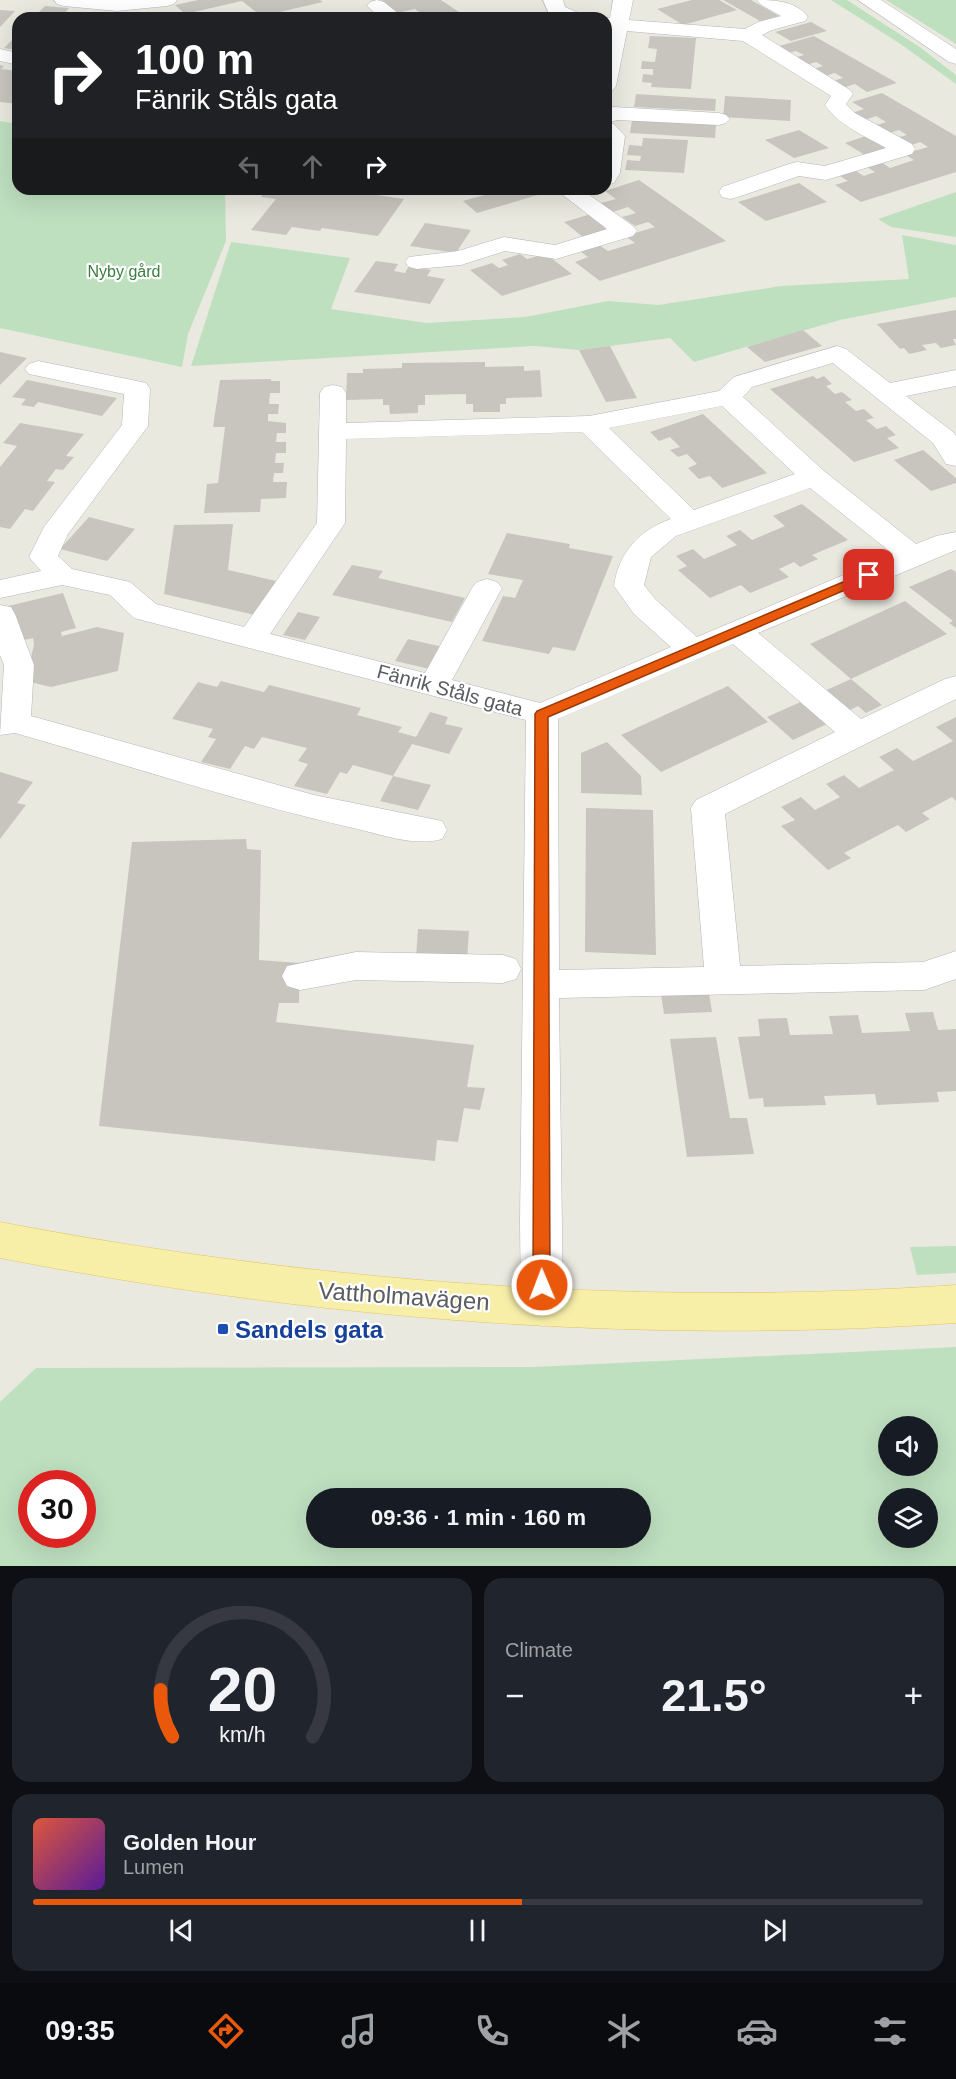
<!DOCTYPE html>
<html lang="en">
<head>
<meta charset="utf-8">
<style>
	:root { --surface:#171b24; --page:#20242c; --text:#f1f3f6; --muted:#9ea1a6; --line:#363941; --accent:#ea580c }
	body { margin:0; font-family:Helvetica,sans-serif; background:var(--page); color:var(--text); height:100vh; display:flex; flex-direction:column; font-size:22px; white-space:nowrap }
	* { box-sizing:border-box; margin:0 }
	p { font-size:20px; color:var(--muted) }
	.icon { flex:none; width:33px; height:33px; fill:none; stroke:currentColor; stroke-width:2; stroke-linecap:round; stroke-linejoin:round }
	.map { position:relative; height:1566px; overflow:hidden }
	.details { display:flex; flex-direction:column; gap:12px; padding:12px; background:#0d0f14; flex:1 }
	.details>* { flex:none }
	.guide { position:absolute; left:12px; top:12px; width:600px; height:183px; border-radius:18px; box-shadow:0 6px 24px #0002; background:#202124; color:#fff; overflow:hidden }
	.buttons { position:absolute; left:878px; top:1416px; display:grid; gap:12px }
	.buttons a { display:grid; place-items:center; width:60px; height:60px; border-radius:50%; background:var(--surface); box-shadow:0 6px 24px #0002; font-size:30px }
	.speed { position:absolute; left:18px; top:1470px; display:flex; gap:12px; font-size:30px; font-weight:700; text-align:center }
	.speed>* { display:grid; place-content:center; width:78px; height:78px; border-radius:50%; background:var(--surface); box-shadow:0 6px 24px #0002; line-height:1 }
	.speed .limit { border:9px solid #d22; background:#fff; color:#111 }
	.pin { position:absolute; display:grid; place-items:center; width:51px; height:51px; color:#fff; margin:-26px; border-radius:12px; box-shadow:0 3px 9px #0006 }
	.me { position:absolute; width:66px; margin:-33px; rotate:359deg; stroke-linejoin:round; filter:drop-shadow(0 0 4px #0008) }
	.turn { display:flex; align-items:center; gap:21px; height:126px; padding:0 24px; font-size:27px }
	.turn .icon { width:78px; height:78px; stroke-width:2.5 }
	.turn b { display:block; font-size:42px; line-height:51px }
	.lanes { display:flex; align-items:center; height:57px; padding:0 24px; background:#0003; justify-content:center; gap:30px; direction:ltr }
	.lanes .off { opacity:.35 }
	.big { font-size:45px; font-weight:800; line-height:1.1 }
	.details .tile { flex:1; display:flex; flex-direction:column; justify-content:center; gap:9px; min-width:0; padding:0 21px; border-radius:18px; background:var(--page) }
	.details .dial { align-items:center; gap:0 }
	.dial svg { height:156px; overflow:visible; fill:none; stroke:var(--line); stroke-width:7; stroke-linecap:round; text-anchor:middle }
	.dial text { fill:var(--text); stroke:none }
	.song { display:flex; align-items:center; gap:18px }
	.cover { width:72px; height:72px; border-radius:9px; background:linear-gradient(135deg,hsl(10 70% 55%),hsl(270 70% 35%)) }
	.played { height:6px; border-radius:3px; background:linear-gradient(90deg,var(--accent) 55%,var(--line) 55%) }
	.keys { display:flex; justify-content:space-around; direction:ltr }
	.heat { display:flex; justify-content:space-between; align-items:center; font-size:33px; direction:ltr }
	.details .tiles { flex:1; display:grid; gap:12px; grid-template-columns:1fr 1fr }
	.tile:last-child { grid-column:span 2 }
	.trip { position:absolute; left:306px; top:1488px; width:345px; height:60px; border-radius:30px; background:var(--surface); box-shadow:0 6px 24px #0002; font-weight:800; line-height:60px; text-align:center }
	.tab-bar { display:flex; height:96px; justify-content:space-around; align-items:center; background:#090b0e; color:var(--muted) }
	.tab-bar .icon { width:42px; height:42px }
	.tab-bar .current { color:var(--accent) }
	.tab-bar b { font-size:27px; color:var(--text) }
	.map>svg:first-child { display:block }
</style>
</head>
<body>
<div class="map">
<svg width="956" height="1566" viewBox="0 0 956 1566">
	<rect width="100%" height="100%" fill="#eae9e0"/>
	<path fill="#bee0bf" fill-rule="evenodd" d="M831,0H847L921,48L956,75V84L899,43Z
		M886,0H956V44Z
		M0,121L18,124V189H225L226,241L188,334L182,367L0,328Z
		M956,192V237L891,227L878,219Z
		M902,235L956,245V297L840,320L694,362L670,338L579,350L534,346L191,366L231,242L350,258L331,309L427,323L525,317L608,301L658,305L781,286L909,279Z
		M956,1246V1273L917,1275L910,1247Z
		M956,1347V1566H0V1402L36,1368L533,1367ZM888,1426H927V1466H888ZM32,1484H82V1534H32ZM316,1498H640V1538H316ZM888,1498H927V1538H888Z"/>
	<path fill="#c8c5bf" d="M198,0H320L323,2L262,16L264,18H234L256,12L242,1L185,14L175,5Z
		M384,0H441L468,18H408L422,14L415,9L397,13L380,1Z
		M692,0H719L737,10L683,25L657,9Z
		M723,0H751L779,16L760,21Z
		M45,6L69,8L60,18H33Z
		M0,10L15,11L0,27Z
		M811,22L827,31L791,41L775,32Z
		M18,34V50L4,48Z
		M650,36L696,38L691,89L651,87L652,83L642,82L643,74L653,75V69H641L642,61L655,62L657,49L648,48Z
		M814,36L897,83L867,92L855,84L843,88L832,81L843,78L840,76L835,73L825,76L813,69L823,66L816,62L806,65L794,58L804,55L796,51L787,53L776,47Z
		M0,65L4,66L1,69L18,71V104L0,102Z
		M882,93L956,136V172L861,202L835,185L848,181L840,176L856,171L864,176L875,172L867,167L881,162L890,168L914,160L904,154L928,147L920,142L909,146L895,138L907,135L899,130L887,134L874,126L886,122L876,116L865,120L852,113L864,109L852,102Z
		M636,94L716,99L715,111L634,107Z
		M725,96L791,100L790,121L723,117Z
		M632,120L716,125L715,138L630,133Z
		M799,130L829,148L794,158L765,140Z
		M869,135L889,148L865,155L845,143Z
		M643,138L688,140L684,173L625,170L627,160L640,161L641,156L627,155L629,145L642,146Z
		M639,180L726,241L600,281L575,262L588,257L580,251L599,245L608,251L635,243L625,236L655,227L648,222L635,226L622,217L636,213L628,207L613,212L601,203L616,199L605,191Z
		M799,183L827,202L766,221L738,202Z
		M267,189H351L349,191L404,199L378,236L322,228L320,231L292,227L286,235L251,230L276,199L261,197Z
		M506,189H555V190L477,213L463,201Z
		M591,214L612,228L583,237L564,222Z
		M425,223L471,230L456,253L410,246Z
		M520,254L527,259L546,254L572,274L502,296L470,270L492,263L499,268L508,265L502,260Z
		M376,261L398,264L394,271L405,273L409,266L431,270L427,276L445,279L430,304L354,292Z
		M956,310V339H953L956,345L941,348L936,343L922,345L927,350L909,354L904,348L900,349L877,324Z
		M803,330L822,346L765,362L747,347Z
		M610,346L637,398L606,402L579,350Z
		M0,352L27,358L0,385Z
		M485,362V367L524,366V371L540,370L542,397L506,398V404H500V412H473V404H466V394L425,395V405H418V413L390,414L389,405H383V399L346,400L347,373H363V369L402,368V363Z
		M813,376L817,379L824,376L832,384L826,386L835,394L842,392L852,400L845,402L856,411L864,409L874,418L866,420L877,429L886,426L896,435L887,438L899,448L854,462L770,389Z
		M271,379V381H280V393H270L269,404H279L278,414H268V421L286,423V433H277L276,442H286V453H276L275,463H284L283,473H274L273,482H287L286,498L261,499L260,512L204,513L207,484L218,483L225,427H213L220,380Z
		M27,380L117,398L102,416L38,402L34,407L21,405L26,399L12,397Z
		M703,414L767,473L722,488L710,476L699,479L688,468L697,464L687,454L678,457L670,450L680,447L670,437L659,441L650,432Z
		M20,423L84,434L66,456L74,457L63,470L56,469L47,481L55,482L33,511L25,509L10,529L0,527V467L17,446L3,443Z
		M923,450L956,478V483L931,491L894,460Z
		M802,504L848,540L812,555L818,559L800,567L794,562L779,569L789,577L750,593L741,585L710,598L678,570L687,566L676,556L693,549L704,559L737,545L726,536L740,530L752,540L785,526L773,516Z
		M89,517L135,529L107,561L60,549Z
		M233,524L228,570L281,582L259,616L164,594L174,525Z
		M507,533L570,544L569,548L613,556L575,651L553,647L549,654L482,641L503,596L515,598L523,580L488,574Z
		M352,565L383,571L378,578L465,598L452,622L332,595Z
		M951,569L956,572V628L949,623L953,621L909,587Z
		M63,593L76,628L61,632L62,636L97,627L124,633L118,671L51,687L26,681L34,644L33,638L20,641L8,606Z
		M905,601L947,634L851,679L810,644Z
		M298,612L320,617L305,640L283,635Z
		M408,639L443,647L430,669L395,661Z
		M851,679L882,705L866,713L858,706L846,712L822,692Z
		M221,681L264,692L269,685L361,708L357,715L402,727L398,732L416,737L430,712L448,717L445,724L463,728L449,754L412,744L393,776L353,765L347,774L340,772L327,794L294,786L308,764L298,761L307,748L262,737L254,749L245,746L230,769L201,762L216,739L208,737L213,729L172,719L198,682L217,687Z
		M728,686L768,722L661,772L621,735Z
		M805,700L831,722L793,740L767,717Z
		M956,717V801L952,797L922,813L930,819L906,832L898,825L844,853L851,858L828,870L781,826L795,820L781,807L801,797L815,810L840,797L826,784L844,775L859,788L894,770L879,757L897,748L913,761L953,741L936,727Z
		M607,742L641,776L642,795L581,793V753Z
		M0,772L33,782L17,803L26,805L0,839Z
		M393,776L431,785L418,810L380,801Z
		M586,808L653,810L656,955L585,952Z
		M246,839L247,849L261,850L259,960L300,963L299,1003H279L276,1022L474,1045L467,1087L485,1088L480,1110L464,1108L458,1142L437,1140L435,1161L99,1126L132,842Z
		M418,929L469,931L467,959L416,957Z
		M709,993L712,1012L664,1014L661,994Z
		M933,1012L938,1030L956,1029V1091L937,1092L939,1102L877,1105L875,1094L824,1096L826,1105L764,1107L763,1098L749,1099L738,1037L760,1036L758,1019L787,1018L790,1035L833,1034L829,1016L858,1015L862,1033L910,1031L905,1013Z
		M716,1037L730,1118H747L754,1154L687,1157L670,1039Z"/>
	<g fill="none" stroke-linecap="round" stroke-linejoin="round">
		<g stroke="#b3b5ba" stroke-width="1">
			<path id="minor" d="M54,0H177L174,4L167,6L117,11L64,6L57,4Z
				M377,0L384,2L404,18H381L367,6L370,2Z
				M543,0H563L565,7L581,14L584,18H558L549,14Z
				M613,0H633L629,20L745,29L758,22L781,16L760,4L757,0C775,0 796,1 808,17L805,21L772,30L762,35L850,90L853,94L846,104L855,113L912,144L915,149L912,154L826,180L799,176L738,197L730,199L722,197L719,192L722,187L789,164L797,162L825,166L886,148C865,136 838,125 825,105L831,96L743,41L627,31L616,86L613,90L606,92V18H610Z
				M858,0H881L956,49V64L949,62Z
				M0,49L18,53V65L0,61Z
				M614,107L719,113L726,115L730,119L726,123L719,125L617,120L608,123L614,124L625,136L620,173L614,183L606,185V109Z
				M555,189H581L633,226L637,231L633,236L556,259L505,251L461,265L417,269L409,267L405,262L409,257L458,251L504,237L555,245L607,229Z
				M837,346L846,349L890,383L956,370V386L906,396L953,432L956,436V466L946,464L933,443L833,363L752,387L743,397L824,471L916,544L936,536L956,532V550L758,633L861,719L945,679L956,676V699L725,814L740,966L923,962L956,951V979L924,990L559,998L563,1307L557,1320L542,1326L527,1320L521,1307L520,1221L526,720L134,618L110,595L62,585L0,598V580L41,571L29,557L44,527L122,425L124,394L29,374L25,369L29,364L38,361L137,381L146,383L150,389L148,426L68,534L58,556L72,569L130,582L156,604L244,627L317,523L320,393L324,387L333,385L342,387L346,393V423L589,416L719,391L734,377ZM722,406L795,474L694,510L609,428ZM582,432L671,519C639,530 619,552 614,586L634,614L671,647L540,703L452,680L502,588L497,582L487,579L477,582L472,588L425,673L270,634L345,523L346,439ZM810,488L893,554L697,637L656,600L644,585L651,557L676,536ZM733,644L835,732L696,800L691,808L704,967L559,970L558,719Z
				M0,605L11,607L15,614L34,665L31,716L314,795L442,821L447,830L442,839C414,847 380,834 353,828C239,802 127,765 15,733L0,735L4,665L0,655Z
				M356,952L503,955L516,959L521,969L516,979L503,983L356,980L300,990L287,986L282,976L287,966Z"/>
		</g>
		<g stroke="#e4c45f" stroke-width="1">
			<path id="major" d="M0,1222C314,1282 637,1307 956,1285V1323C637,1345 314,1319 0,1258Z"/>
		</g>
		<use href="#minor" fill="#fff" fill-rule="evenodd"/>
		<use href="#major" fill="#f7eea8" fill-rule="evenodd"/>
	</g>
	<path fill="#ea580c" stroke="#983908" stroke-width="1.5" d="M869,571L873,572V578L548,717L550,1285L548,1291L542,1293L536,1291L533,1285L535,714L537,711Z"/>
	<rect fill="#1a4fb4" stroke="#fff" stroke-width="2" x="217" y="1323" width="12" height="12" rx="3"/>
	<g text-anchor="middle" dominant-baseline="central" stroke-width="4.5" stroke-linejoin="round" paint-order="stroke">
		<g font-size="16" fill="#3a7d40" stroke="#fff">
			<text x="124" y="271">Nyby gård</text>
		</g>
		<g font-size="20" fill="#595c60" stroke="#fff">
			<text transform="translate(450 690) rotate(15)">Fänrik Ståls gata</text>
		</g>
		<g font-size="24" fill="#595c60" stroke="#fff">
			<text transform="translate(404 1296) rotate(4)">Vattholmavägen</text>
		</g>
		<g font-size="24" font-weight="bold" fill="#164399" stroke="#fff" text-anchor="start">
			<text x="235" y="1329">Sandels gata</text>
		</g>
	</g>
</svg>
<div class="buttons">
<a><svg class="icon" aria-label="sound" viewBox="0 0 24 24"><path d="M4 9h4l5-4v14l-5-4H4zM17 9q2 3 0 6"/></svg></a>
<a><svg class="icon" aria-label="layers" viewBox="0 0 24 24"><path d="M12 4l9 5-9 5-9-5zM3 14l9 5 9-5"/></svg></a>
</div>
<div class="speed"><div class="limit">30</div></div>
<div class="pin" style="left:869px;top:575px;background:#d93025"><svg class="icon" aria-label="arrive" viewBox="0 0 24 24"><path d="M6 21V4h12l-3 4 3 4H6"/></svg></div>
<svg class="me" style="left:542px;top:1285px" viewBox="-20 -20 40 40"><circle r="17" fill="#ea580c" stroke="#fff" stroke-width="3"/><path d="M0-11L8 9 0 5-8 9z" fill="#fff"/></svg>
<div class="trip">09:36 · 1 min · 160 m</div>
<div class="guide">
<div class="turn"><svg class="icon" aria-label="right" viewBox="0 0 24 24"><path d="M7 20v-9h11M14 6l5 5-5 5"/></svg><div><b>100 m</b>Fänrik Ståls gata</div></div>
<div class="lanes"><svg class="icon off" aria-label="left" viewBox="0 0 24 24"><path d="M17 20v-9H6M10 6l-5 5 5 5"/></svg><svg class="icon off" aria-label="ahead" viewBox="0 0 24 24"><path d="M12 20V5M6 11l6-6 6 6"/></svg><svg class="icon" aria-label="right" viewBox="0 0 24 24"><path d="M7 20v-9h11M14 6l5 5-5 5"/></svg></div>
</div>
</div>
<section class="details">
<div class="tiles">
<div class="tile dial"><svg viewBox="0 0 100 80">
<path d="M14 69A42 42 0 1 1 86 69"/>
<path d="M14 69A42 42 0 0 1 8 45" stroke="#ea580c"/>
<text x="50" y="56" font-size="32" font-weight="700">20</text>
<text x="50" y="72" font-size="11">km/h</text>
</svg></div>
<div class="tile"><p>Climate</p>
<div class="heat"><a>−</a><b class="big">21.5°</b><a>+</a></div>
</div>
<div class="tile">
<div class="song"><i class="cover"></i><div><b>Golden Hour</b><p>Lumen</p></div></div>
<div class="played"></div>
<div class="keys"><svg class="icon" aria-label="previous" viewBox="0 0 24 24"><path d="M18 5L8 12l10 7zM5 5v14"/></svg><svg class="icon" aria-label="pause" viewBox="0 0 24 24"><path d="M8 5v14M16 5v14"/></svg><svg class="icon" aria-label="next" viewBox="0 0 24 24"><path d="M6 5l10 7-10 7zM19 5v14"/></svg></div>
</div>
</div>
</section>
<nav class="tab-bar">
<b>09:35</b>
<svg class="icon current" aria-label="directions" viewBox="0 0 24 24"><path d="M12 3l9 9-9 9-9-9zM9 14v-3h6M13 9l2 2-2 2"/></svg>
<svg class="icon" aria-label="music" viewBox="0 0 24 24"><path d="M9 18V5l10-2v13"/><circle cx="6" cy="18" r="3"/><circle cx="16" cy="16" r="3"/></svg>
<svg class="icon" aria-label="phone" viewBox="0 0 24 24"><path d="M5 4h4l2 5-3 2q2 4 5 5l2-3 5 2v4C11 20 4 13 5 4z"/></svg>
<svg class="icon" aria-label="climate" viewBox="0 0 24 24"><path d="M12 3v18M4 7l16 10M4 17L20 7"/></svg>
<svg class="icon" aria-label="car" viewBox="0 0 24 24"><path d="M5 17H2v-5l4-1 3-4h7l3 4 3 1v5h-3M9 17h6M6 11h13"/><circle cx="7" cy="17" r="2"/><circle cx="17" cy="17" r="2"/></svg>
<svg class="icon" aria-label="filters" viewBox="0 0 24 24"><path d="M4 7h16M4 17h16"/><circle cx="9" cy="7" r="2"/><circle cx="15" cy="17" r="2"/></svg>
</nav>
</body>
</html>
